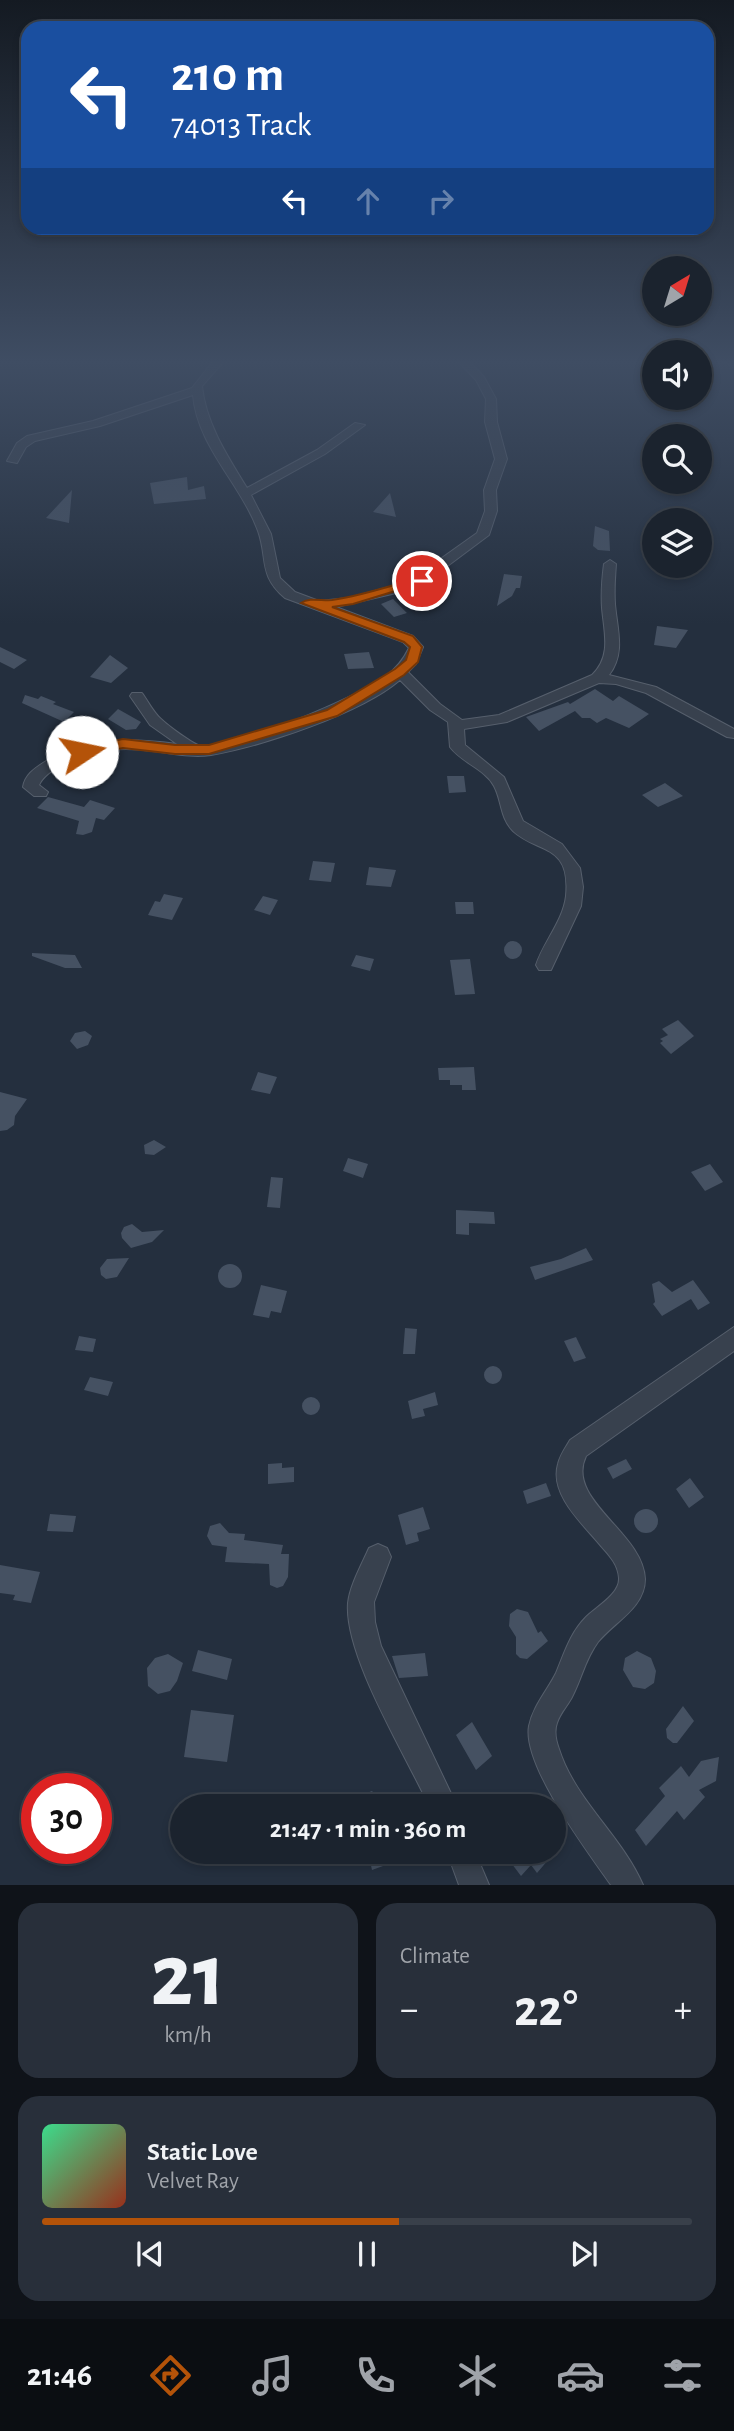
<!DOCTYPE html>
<html lang="en">
<head>
<meta charset="utf-8">
<style>
	:root { --surface:#1b232e; --page:#282f3a; --text:#f1f3f6; --muted:#a0a4aa; --line:#39404a; --accent:#b45309 }
	body { margin:0; font-family:"Alegreya Sans",sans-serif; background:var(--page); color:var(--text); height:100vh; display:flex; flex-direction:column; font-size:26px; white-space:nowrap }
	* { box-sizing:border-box; margin:0 }
	p { font-size:23px; color:var(--muted) }
	.icon { flex:none; width:38px; height:38px; fill:none; stroke:currentColor; stroke-width:2; stroke-linecap:round; stroke-linejoin:round }
	.map { position:relative; height:1885px; overflow:hidden }
	.details { display:flex; flex-direction:column; gap:18px; padding:18px; background:#0f1319; flex:1 }
	.details>* { flex:none }
	.guide { position:absolute; left:21px; top:21px; width:693px; height:214px; border-radius:21px; box-shadow:0 4px 10px #0003,0 0 0 2px var(--line); background:#1a4fa0; color:#fff; overflow:hidden }
	.needle { width:46px; rotate:38deg }
	.buttons { position:absolute; left:642px; top:256px; display:grid; gap:14px }
	.buttons a { display:grid; place-items:center; width:70px; height:70px; border-radius:50%; background:var(--surface); box-shadow:0 4px 10px #0003,0 0 0 2px var(--line); font-size:35px }
	.speed { position:absolute; left:21px; top:1773px; display:flex; gap:14px; font-size:35px; font-weight:700; text-align:center }
	.speed>* { display:grid; place-content:center; width:91px; height:91px; border-radius:50%; background:var(--surface); box-shadow:0 4px 10px #0003,0 0 0 2px var(--line); line-height:1 }
	.speed .limit { border:10px solid #d22; background:#fff; color:#111 }
	.pin { position:absolute; display:grid; place-items:center; width:60px; height:60px; color:#fff; margin:-30px; border:4px solid #fff; border-radius:50%; box-shadow:0 2px 7px #0007 }
	.me { position:absolute; width:77px; margin:-38px; rotate:79deg; stroke-linejoin:round; filter:drop-shadow(0 0 5px #0008) }
	.turn { display:flex; align-items:center; gap:24px; height:147px; padding:0 35px; font-size:32px }
	.turn .icon { width:91px; height:91px; stroke-width:2.5 }
	.turn b { display:block; font-size:49px; line-height:60px }
	.lanes { display:flex; align-items:center; height:66px; padding:0 35px; background:#0003; justify-content:center; gap:35px; direction:ltr }
	.lanes .off { opacity:.35 }
	.big { font-size:52px; font-weight:600; line-height:1.1 }
	.details .card { flex:1; display:flex; flex-direction:column; justify-content:center; gap:10px; min-width:0; padding:0 24px; border-radius:21px; background:var(--page) }
	.details .dial { align-items:center; gap:0 }
	.dial b { font-size:91px; line-height:1 }
	.song { display:flex; align-items:center; gap:21px }
	.cover { width:84px; height:84px; border-radius:10px; background:linear-gradient(135deg,hsl(150 70% 55%),hsl(10 70% 35%)) }
	.played { height:7px; border-radius:4px; background:linear-gradient(90deg,var(--accent) 55%,var(--line) 55%) }
	.keys { display:flex; justify-content:space-around; direction:ltr }
	.heat { display:flex; justify-content:space-between; align-items:center; font-size:38px; direction:ltr }
	.details .tiles { flex:1; display:grid; gap:18px; grid-template-columns:1fr 1fr }
	.card:last-child { grid-column:span 2 }
	.trip { position:absolute; left:170px; top:1794px; width:396px; height:70px; border-radius:35px; background:var(--surface); box-shadow:0 4px 10px #0003,0 0 0 2px var(--line); font-weight:600; line-height:70px; text-align:center }
	.tab-bar { display:flex; height:112px; justify-content:space-around; align-items:center; background:#0b0e12; color:var(--muted) }
	.tab-bar .icon { width:49px; height:49px }
	.tab-bar .on { color:var(--accent) }
	.tab-bar b { font-size:32px; color:var(--text) }
	.map>svg:first-child { display:block }
</style>
</head>
<body>
<div class="map">
<svg width="734" height="1885" viewBox="0 0 734 1885">
	<rect width="100%" height="100%" fill="#242f3e"/>
	<g fill="none" stroke-linecap="round" stroke-linejoin="round">
		<path stroke="#394c67" stroke-width="2.5" d="M720,360L734,367"/>
	</g>
	<path fill="#455162" d="M187,477L188,490L204,486L206,499L154,504L150,483Z
		M72,490L69,523L46,518Z
		M390,493L396,517L373,512Z
		M595,526L609,531L610,551L598,550L593,546Z
		M504,574L522,576L520,588H516L512,596L497,606Z
		M393,599L407,613L394,617L381,604Z
		M657,626L688,630L676,648L654,645Z
		M0,647L27,660L14,669L0,662Z
		M369,652L374,668L348,669L344,654Z
		M110,655L128,668L111,683L90,677Z
		M595,689L613,701L619,696L649,714L629,728L606,718L597,723L590,718H582L575,711L539,731L526,717L568,702L570,704Z
		M25,695L38,699L41,696L56,702L53,704L74,712L64,722L22,703Z
		M118,709L141,722L136,729L126,730L108,719Z
		M447,776H464L466,792L449,793Z
		M665,783L683,796L658,807L642,795Z
		M48,797L84,807L90,800L115,808L104,820L96,818L92,832L83,835L76,834L79,821L37,808Z
		M313,861L335,863L331,882L309,880Z
		M369,867L396,870L391,887L366,885Z
		M164,894L183,898L172,920L148,915L155,901L160,902Z
		M263,896L278,900L270,915L254,910Z
		M455,902H473L474,914H456Z
		M504 950a9 9 0 1 1 18 0a9 9 0 1 1-18 0Z
		M32,953L75,955L82,968H65L32,956Z
		M356,955L374,959L370,971L351,966Z
		M470,959L475,994L455,995L450,960Z
		M678,1020L694,1036L671,1054L660,1043L663,1041L660,1039L668,1035L662,1029Z
		M85,1031L92,1036L88,1045L77,1049L70,1041L75,1033Z
		M474,1067L476,1090H462V1085H450V1080H439L438,1068Z
		M258,1072L277,1077L270,1094L251,1090Z
		M0,1092L27,1099L15,1116L14,1125L7,1130L0,1131Z
		M154,1140L166,1147L154,1155L145,1154L144,1145Z
		M348,1158L368,1164L363,1178L343,1171Z
		M710,1164L723,1182L705,1191L691,1172Z
		M271,1177L283,1178L280,1208L267,1207Z
		M456,1210L494,1212L495,1224L469,1223V1235L456,1234Z
		M132,1224L142,1232L164,1230L152,1242L131,1248L122,1238L121,1233L124,1227Z
		M586,1248L593,1260L535,1280L530,1267L561,1259Z
		M129,1258L117,1277L106,1279L101,1275L100,1268L107,1259Z
		M218 1276a12 12 0 1 1 24 0a12 12 0 1 1-24 0Z
		M693,1280L710,1303L698,1310L691,1299L662,1316L653,1304L655,1302L652,1284L659,1281L672,1292Z
		M261,1285L287,1291L281,1313L271,1311L269,1318L253,1315Z
		M405,1328L417,1329L415,1354H403Z
		M79,1336L96,1339L93,1352L75,1350Z
		M576,1337L586,1358L574,1362L564,1341Z
		M484 1375a9 9 0 1 1 18 0a9 9 0 1 1-18 0Z
		M90,1377L113,1382L108,1396L84,1390Z
		M435,1392L438,1405L423,1409L425,1416L412,1419L408,1401Z
		M302 1406a9 9 0 1 1 18 0a9 9 0 1 1-18 0Z
		M626,1459L632,1469L613,1479L607,1468Z
		M282,1463V1468L294,1467V1482L268,1484V1464Z
		M690,1478L704,1497L689,1508L676,1489Z
		M546,1483L551,1496L527,1504L523,1491Z
		M423,1507L430,1529L417,1533L419,1541L406,1545L398,1515Z
		M634 1521a12 12 0 1 1 24 0a12 12 0 1 1-24 0Z
		M50,1514L76,1516L73,1532L47,1531Z
		M220,1523L229,1533L245,1534L244,1540L283,1545L281,1554H289L288,1577L283,1586L277,1588L270,1585L269,1564L225,1562L227,1547L212,1545L207,1536L210,1526Z
		M0,1565L40,1572L31,1603L13,1600L15,1595L0,1593Z
		M517,1609L528,1612L538,1633L541,1631L548,1641L527,1659L520,1658L516,1654V1637L509,1626L510,1614Z
		M198,1650L232,1659L227,1680L192,1671Z
		M637,1651L651,1658L656,1671L654,1683L645,1689L633,1687L623,1670L625,1658Z
		M425,1653L428,1676L399,1678L392,1656Z
		M168,1654L183,1663L177,1681L170,1691L158,1694L148,1686L147,1668L155,1658Z
		M683,1706L694,1721L677,1743H673L667,1738L666,1729Z
		M191,1710L234,1715L227,1762L184,1757Z
		M472,1722L492,1756L476,1770L456,1735Z
		M719,1757L716,1781L699,1790L705,1797L684,1820L677,1811L646,1846L635,1830L665,1796L659,1788L681,1766L689,1777L701,1761Z
		M372,1791L384,1806H356L362,1795Z
		M368,1852H419V1853L372,1870Z
		M503,1852H555L537,1873L531,1865L521,1876Z"/>
	<g fill="none" stroke-linecap="round" stroke-linejoin="round">
		<g stroke="#565f6c" stroke-width="2">
			<path id="minor" d="M214,360H225L202,386C206,424 228,457 247,488L317,450L355,423L365,425L325,454L251,495L271,534L280,578L295,592L319,601L349,598L408,582L477,533L485,511L484,490L495,459L485,422L486,399L476,380L457,360H468L484,377L496,399L497,422L507,459L496,490L497,511L489,535L418,588L336,607L413,636L423,647L416,664L408,672L440,704L462,720L499,715L592,675C612,656 604,632 602,608C601,593 602,579 604,564L610,560L616,564C615,577 614,590 615,604C617,629 626,653 609,675L656,687L734,729V738L727,737L646,693L616,684L599,683L507,722L464,729L465,745L504,777L523,821L562,844L580,868L583,887L581,906L551,970H539L536,965C544,941 563,921 566,896C571,843 538,854 513,831C500,818 502,801 494,786C485,769 462,763 450,747L448,722L430,710L400,680C360,714 262,746 211,755C191,758 171,753 152,751C124,747 94,749 68,762C57,767 44,774 39,785L48,792L46,796H34L23,787C25,775 34,769 43,763C84,736 131,738 177,744L150,725L130,696L132,693H142C148,701 153,712 161,719C167,725 194,745 201,746C230,751 361,696 386,676C397,668 403,660 409,648L403,642L285,598C258,575 268,559 258,531C241,484 197,446 193,395L100,426L35,441L26,447L17,463L7,461L17,443L27,436L93,421L192,388Z
				M734,1327V1351L586,1456C565,1500 643,1532 645,1579C645,1608 614,1622 598,1642C586,1658 582,1677 573,1695C569,1704 560,1713 557,1723C554,1731 556,1741 559,1749C575,1800 622,1836 643,1885H611C588,1852 522,1765 529,1726C533,1706 547,1691 556,1673C564,1654 570,1633 586,1617C596,1607 620,1594 619,1578C618,1564 609,1555 601,1546C584,1525 549,1495 558,1464C560,1455 566,1447 570,1440Z
				M378,1544L387,1548L391,1557L374,1602L375,1622L381,1646L457,1806H429C406,1755 344,1656 348,1603C350,1585 362,1564 369,1548Z
				M447,1852H475L489,1885H459Z"/>
		</g>
		<use href="#minor" fill="#38414e" fill-rule="evenodd"/>
	</g>
	<linearGradient id="sky" x2="0" y2="1"><stop stop-color="#141a22"/><stop offset="0.58" stop-color="#3f4d63"/><stop offset="1" stop-color="#3f4d63" stop-opacity="0"/></linearGradient>
	<rect width="734" height="624" fill="url(#sky)"/>
	<path fill="#b45309" stroke="#753606" stroke-width="2" d="M418,578L428,581L353,604L332,607L413,636L422,647L418,662L404,675L337,716L209,754H175L123,748L82,756L75,752L82,747L123,739L175,745H209L327,710L395,669L406,660L410,647L404,642L301,603C309,597 322,601 332,600C361,596 390,586 418,578Z"/>
</svg>
<div class="buttons">
<a><svg class="needle" viewBox="-14 -14 28 28"><path d="M0-13l5 13h-10z" fill="#e53935"/><path d="M0 13l5-13h-10z" fill="#a0a4aa"/></svg></a>
<a><svg class="icon" aria-label="sound" viewBox="0 0 24 24"><path d="M4 9h4l5-4v14l-5-4H4zM17 9q2 3 0 6"/></svg></a>
<a><svg class="icon" aria-label="search" viewBox="0 0 24 24"><circle cx="10" cy="10" r="6"/><path d="M15 15l6 6"/></svg></a>
<a><svg class="icon" aria-label="layers" viewBox="0 0 24 24"><path d="M12 4l9 5-9 5-9-5zM3 14l9 5 9-5"/></svg></a>
</div>
<div class="speed"><div class="limit">30</div></div>
<div class="pin" style="left:422px;top:581px;background:#d93025"><svg class="icon" aria-label="arrive" viewBox="0 0 24 24"><path d="M6 21V4h12l-3 4 3 4H6"/></svg></div>
<svg class="me" style="left:82px;top:752px" viewBox="-20 -20 40 40"><circle r="19" fill="#fff"/><path d="M0-13L10 11 0 6-10 11z" fill="#b45309"/></svg>
<div class="trip">21:47 · 1 min · 360 m</div>
<div class="guide">
<div class="turn"><svg class="icon" aria-label="left" viewBox="0 0 24 24"><path d="M17 20v-9H6M10 6l-5 5 5 5"/></svg><div><b>210 m</b>74013 Track</div></div>
<div class="lanes"><svg class="icon" aria-label="left" viewBox="0 0 24 24"><path d="M17 20v-9H6M10 6l-5 5 5 5"/></svg><svg class="icon off" aria-label="ahead" viewBox="0 0 24 24"><path d="M12 20V5M6 11l6-6 6 6"/></svg><svg class="icon off" aria-label="right" viewBox="0 0 24 24"><path d="M7 20v-9h11M14 6l5 5-5 5"/></svg></div>
</div>
</div>
<section class="details">
<div class="tiles">
<div class="card dial"><b>21</b><p>km/h</p></div>
<div class="card"><p>Climate</p>
<div class="heat"><a>−</a><b class="big">22°</b><a>+</a></div>
</div>
<div class="card">
<div class="song"><i class="cover"></i><div><b>Static Love</b><p>Velvet Ray</p></div></div>
<div class="played"></div>
<div class="keys"><svg class="icon" aria-label="previous" viewBox="0 0 24 24"><path d="M18 5L8 12l10 7zM5 5v14"/></svg><svg class="icon" aria-label="pause" viewBox="0 0 24 24"><path d="M8 5v14M16 5v14"/></svg><svg class="icon" aria-label="next" viewBox="0 0 24 24"><path d="M6 5l10 7-10 7zM19 5v14"/></svg></div>
</div>
</div>
</section>
<nav class="tab-bar">
<b>21:46</b>
<svg class="icon on" aria-label="directions" viewBox="0 0 24 24"><path d="M12 3l9 9-9 9-9-9zM9 14v-3h6M13 9l2 2-2 2"/></svg>
<svg class="icon" aria-label="music" viewBox="0 0 24 24"><path d="M9 18V5l10-2v13"/><circle cx="6" cy="18" r="3"/><circle cx="16" cy="16" r="3"/></svg>
<svg class="icon" aria-label="phone" viewBox="0 0 24 24"><path d="M5 4h4l2 5-3 2q2 4 5 5l2-3 5 2v4C11 20 4 13 5 4z"/></svg>
<svg class="icon" aria-label="climate" viewBox="0 0 24 24"><path d="M12 3v18M4 7l16 10M4 17L20 7"/></svg>
<svg class="icon" aria-label="car" viewBox="0 0 24 24"><path d="M5 17H2v-5l4-1 3-4h7l3 4 3 1v5h-3M9 17h6M6 11h13"/><circle cx="7" cy="17" r="2"/><circle cx="17" cy="17" r="2"/></svg>
<svg class="icon" aria-label="filters" viewBox="0 0 24 24"><path d="M4 7h16M4 17h16"/><circle cx="9" cy="7" r="2"/><circle cx="15" cy="17" r="2"/></svg>
</nav>
</body>
</html>
